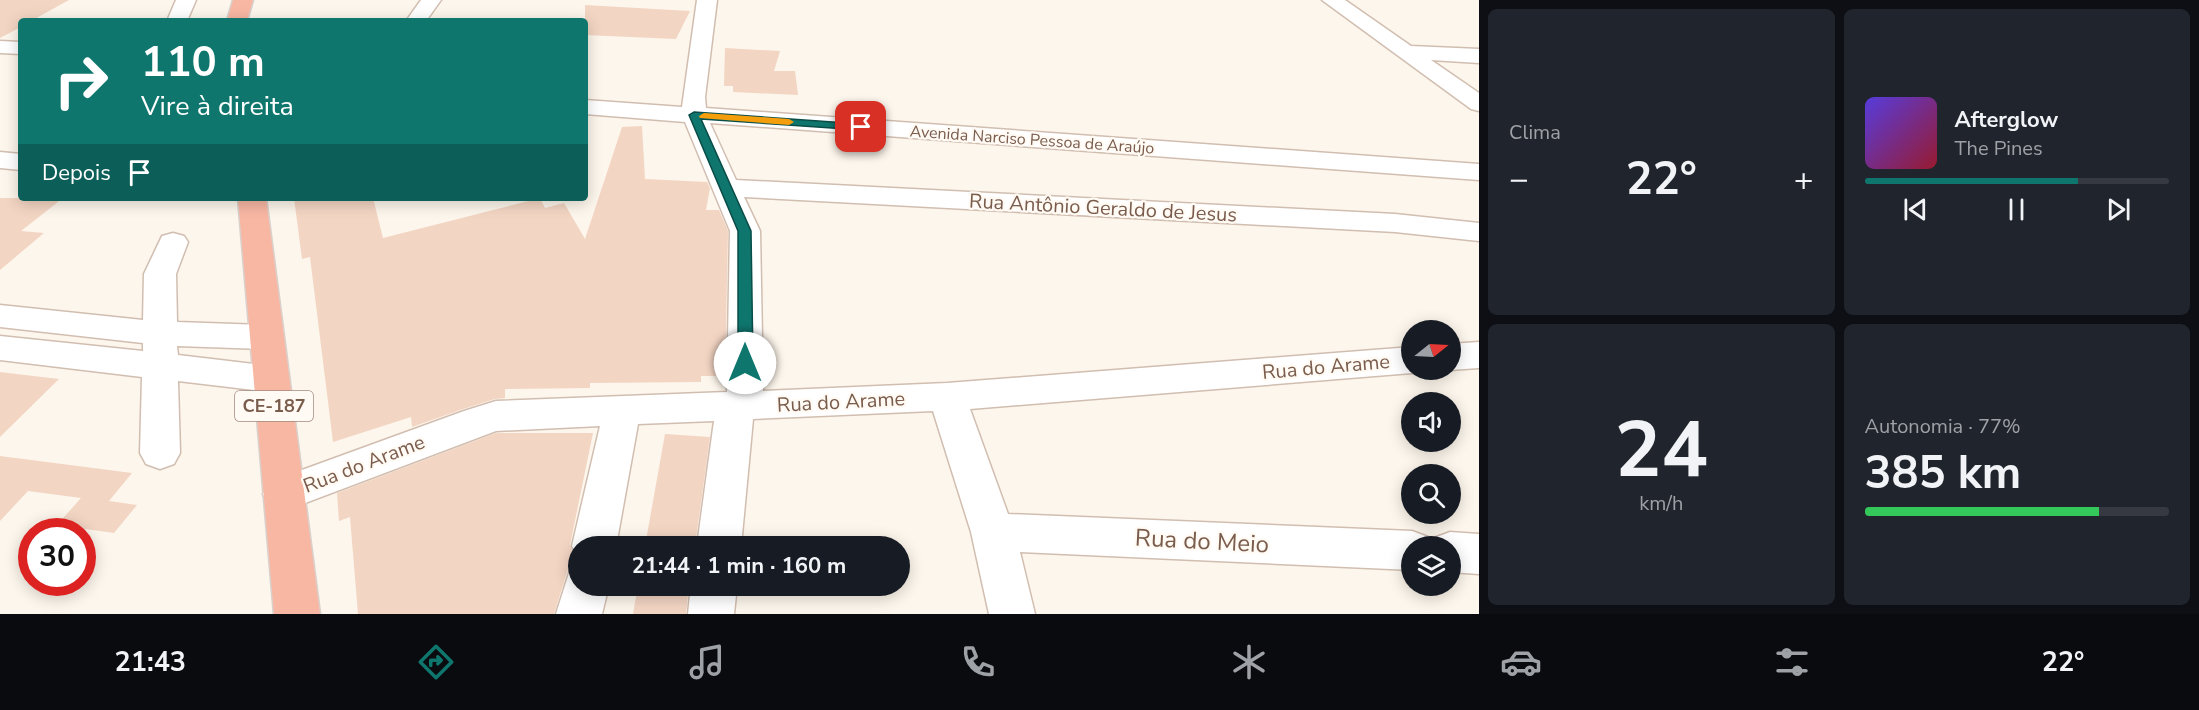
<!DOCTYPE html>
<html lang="pt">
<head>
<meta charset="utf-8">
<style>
	:root { --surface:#171b24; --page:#20242c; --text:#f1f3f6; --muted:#9ea1a6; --line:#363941; --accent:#0f766e }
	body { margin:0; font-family:"Nunito Sans",sans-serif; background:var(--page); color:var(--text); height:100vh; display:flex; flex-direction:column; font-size:22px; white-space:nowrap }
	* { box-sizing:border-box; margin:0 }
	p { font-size:20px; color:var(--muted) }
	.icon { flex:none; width:33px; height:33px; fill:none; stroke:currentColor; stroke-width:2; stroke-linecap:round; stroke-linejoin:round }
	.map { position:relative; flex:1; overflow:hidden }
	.sheet { display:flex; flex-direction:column; gap:9px; padding:9px; background:#0d0f14; width:720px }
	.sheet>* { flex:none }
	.hud { position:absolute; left:18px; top:18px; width:570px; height:183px; border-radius:6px; box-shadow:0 3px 15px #0003; background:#0f766e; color:#fff; overflow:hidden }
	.needle { width:39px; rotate:72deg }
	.fabs { position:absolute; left:1401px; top:320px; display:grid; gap:12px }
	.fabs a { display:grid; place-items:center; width:60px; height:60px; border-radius:50%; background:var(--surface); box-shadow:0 3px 15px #0003; font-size:30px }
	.speed { position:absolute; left:18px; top:518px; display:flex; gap:12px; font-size:30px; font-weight:700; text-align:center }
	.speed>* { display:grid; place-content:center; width:78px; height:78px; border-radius:50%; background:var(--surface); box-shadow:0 3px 15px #0003; line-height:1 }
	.speed .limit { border:9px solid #d22; background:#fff; color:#111 }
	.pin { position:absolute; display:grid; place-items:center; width:51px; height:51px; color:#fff; margin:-26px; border-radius:12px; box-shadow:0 3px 9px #0006 }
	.me { position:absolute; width:66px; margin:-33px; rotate:0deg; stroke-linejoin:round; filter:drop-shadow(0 0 4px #0008) }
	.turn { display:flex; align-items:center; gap:21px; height:126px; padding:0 24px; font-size:27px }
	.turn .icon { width:78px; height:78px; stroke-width:2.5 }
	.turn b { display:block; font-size:42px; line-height:51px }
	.then { display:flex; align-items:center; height:57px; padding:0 24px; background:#0003; gap:12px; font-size:22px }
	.big { font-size:45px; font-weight:700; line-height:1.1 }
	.sheet .widget { flex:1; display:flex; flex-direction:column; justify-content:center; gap:9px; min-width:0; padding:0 21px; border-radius:9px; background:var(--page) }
	.sheet .dial { align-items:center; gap:0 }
	.dial b { font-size:78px; line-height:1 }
	.song { display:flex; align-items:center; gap:18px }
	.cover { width:72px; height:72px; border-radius:9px; background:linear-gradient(135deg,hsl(250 70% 55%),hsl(350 70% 35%)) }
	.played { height:6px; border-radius:3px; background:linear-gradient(90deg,var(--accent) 70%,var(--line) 70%) }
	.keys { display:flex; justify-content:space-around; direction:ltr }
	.heat { display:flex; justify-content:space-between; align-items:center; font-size:33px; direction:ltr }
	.charge { height:9px; border-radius:4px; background:linear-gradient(90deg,#34c759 77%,var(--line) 0) }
	.sheet .tiles { flex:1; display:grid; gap:9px; grid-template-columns:repeat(2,1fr) }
	.trip { position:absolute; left:568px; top:536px; width:342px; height:60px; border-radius:30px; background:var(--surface); box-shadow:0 3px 15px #0003; font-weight:700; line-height:60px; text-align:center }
	.menu { display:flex; height:96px; justify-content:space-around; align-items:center; background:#090b0e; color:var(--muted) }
	.menu .icon { width:42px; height:42px }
	.menu .current { color:var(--accent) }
	.menu b { font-size:27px; color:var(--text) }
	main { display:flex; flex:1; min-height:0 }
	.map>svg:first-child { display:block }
</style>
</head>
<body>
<main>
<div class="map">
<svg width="1479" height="614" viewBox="0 0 1479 614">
	<rect width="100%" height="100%" fill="#fdf6ec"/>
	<path fill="#f3d5c3" d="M0,0H69L31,21H21V27L0,38Z
		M585,5L690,11L676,39L585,35Z
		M725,48L780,51L774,71H795L798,95L733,92V86H724Z
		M642,126L645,179L707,182L710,188L706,210H719L728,231L725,376H701V382L590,383V388L505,389V398L495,399L463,409L412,427L411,417L333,442L310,257L302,259L294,198H373L383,238L540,198L545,208L564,203L585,239L622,127Z
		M0,198H63L21,231L44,233L0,270Z
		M0,372L59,379L0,437Z
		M496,433H593L570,545L573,554L571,567L568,569L554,614H358L350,517L339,521L337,493Z
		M665,434L710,437L695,546H645Z
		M0,456L132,473L109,501L137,505L114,533L57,525L81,498L28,491L0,521Z
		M638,585H689L686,614H633Z"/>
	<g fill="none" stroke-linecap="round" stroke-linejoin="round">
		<g stroke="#d1beb0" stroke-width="3">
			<path id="minor" d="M176,0H196L187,21H167Z
				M421,0H441L426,21H406Z
				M697,0H717L705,97L706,108L1479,164V180L710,123L736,180L1395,214L1479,223V241L1395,232L744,197L760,231L763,391L947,383L1412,347V369H1424L1412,373L970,409L1008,514L1412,531L1428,537L1431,545L1434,538L1450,532L1479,534V574L1450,572V546H1412V570L1020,552L1035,614H989L971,532L933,411L753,419L741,546H697L714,421L638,424L616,546H579V560L572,546L600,426L496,431L284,511L269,506L263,494L269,482L464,411L496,401L727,392L730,231L685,122L585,114V100L682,107Z
				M1322,0H1345L1411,46L1479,49V63L1431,60L1479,93V111L1471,109Z
				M0,41L21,42V54L0,53Z
				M0,152L21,154V170L0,168Z
				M173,233L184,236L188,242L176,274L177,322L266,325L278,329L283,337L278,345L266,349L177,346L178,355L271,366L284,370L289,379L284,388L271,392L178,381L180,453L174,464L160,469L146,464L140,453L142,377L0,360V336L143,351V343L0,327V305L143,320L144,274L162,236Z
				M1479,342V368L1450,370L1448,369H1450V344Z
				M579,567V585H609L602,614H556L570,570Z
				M691,585H737L734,614H688Z"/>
		</g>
		<g stroke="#dad1cd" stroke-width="3">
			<path id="highway" d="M233,0H253L247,21H227Z
				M238,198H266L320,614H274Z"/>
		</g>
		<use href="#minor" fill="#fff" fill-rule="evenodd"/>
		<use href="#highway" fill="#f7b7a3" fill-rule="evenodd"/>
	</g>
	<path fill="#0f766e" stroke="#0a4d48" stroke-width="1.5" d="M694,112L861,124L866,127L861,130L701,119L751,231L753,363L745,368L738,363V231L689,115Z"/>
	<path fill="#f59e0b" d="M704,113L789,119L794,122L789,125L700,118L699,116Z"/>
	<g text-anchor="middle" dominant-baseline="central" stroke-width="4.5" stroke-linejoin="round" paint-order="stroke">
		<g font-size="16" fill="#7a5c4d" stroke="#fffaf3">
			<text transform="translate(1032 140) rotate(4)">Avenida Narciso Pessoa de Araújo</text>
		</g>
		<rect fill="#fffaf3" stroke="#a28b7f" stroke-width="1.5" x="235" y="391" width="78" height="30" rx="4.5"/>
		<g font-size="18" font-weight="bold" fill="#7a5c4d">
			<text x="274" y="406">CE-187</text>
		</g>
		<g font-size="20" fill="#7a5c4d" stroke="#fffaf3">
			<text transform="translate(1103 208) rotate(3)">Rua Antônio Geraldo de Jesus</text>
			<text transform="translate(1326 367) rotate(-5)">Rua do Arame</text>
			<text transform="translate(841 402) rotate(-3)">Rua do Arame</text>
			<text transform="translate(364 464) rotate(-21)">Rua do Arame</text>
		</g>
		<g font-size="24" fill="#7a5c4d" stroke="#fffaf3">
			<text transform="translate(1202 541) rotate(3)">Rua do Meio</text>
		</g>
	</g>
</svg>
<div class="fabs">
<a><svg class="needle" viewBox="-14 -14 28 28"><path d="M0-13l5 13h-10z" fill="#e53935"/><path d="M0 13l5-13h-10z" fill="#9ea1a6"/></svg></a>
<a><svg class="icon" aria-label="sound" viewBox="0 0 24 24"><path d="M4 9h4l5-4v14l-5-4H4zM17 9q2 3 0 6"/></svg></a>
<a><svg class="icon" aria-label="search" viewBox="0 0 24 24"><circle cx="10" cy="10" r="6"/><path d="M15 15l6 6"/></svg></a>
<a><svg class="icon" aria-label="layers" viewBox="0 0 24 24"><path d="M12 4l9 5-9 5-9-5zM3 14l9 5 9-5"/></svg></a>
</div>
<div class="speed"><div class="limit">30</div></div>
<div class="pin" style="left:861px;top:127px;background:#d93025"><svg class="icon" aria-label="arrive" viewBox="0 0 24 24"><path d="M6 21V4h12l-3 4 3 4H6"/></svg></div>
<svg class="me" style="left:745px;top:363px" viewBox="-20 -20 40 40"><circle r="19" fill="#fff"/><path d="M0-13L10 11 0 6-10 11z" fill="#0f766e"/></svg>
<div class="trip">21:44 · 1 min · 160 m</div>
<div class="hud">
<div class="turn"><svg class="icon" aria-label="right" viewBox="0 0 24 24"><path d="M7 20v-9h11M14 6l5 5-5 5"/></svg><div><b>110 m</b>Vire à direita</div></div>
<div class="then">Depois<svg class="icon" aria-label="arrive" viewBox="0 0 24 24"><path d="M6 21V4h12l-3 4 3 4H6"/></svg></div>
</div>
</div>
<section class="sheet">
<div class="tiles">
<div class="widget"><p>Clima</p>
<div class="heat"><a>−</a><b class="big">22°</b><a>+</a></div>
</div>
<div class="widget">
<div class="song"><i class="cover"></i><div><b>Afterglow</b><p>The Pines</p></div></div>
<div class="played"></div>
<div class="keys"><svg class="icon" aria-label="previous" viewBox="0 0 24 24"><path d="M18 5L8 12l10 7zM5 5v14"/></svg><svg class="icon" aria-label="pause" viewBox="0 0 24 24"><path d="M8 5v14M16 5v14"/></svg><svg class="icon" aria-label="next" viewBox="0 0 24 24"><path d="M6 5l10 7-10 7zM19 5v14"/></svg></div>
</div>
<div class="widget dial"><b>24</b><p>km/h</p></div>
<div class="widget"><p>Autonomia · 77%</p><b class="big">385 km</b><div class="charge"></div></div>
</div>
</section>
</main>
<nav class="menu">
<b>21:43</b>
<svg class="icon current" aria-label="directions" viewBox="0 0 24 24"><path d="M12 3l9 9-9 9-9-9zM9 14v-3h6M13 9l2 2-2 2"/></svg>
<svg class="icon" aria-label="music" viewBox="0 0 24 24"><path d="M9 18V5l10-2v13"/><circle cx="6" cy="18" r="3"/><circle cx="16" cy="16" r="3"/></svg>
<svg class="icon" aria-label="phone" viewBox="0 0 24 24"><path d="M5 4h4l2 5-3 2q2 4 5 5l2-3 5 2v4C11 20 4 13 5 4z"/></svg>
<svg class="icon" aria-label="climate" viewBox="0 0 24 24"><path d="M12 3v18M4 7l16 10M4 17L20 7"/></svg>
<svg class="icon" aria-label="car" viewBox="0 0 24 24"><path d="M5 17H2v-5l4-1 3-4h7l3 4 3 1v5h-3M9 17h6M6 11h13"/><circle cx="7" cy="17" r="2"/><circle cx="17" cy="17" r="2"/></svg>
<svg class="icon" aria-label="filters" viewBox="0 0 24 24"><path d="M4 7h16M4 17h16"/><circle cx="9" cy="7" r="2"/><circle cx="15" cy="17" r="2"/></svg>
<b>22°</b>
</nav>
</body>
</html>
